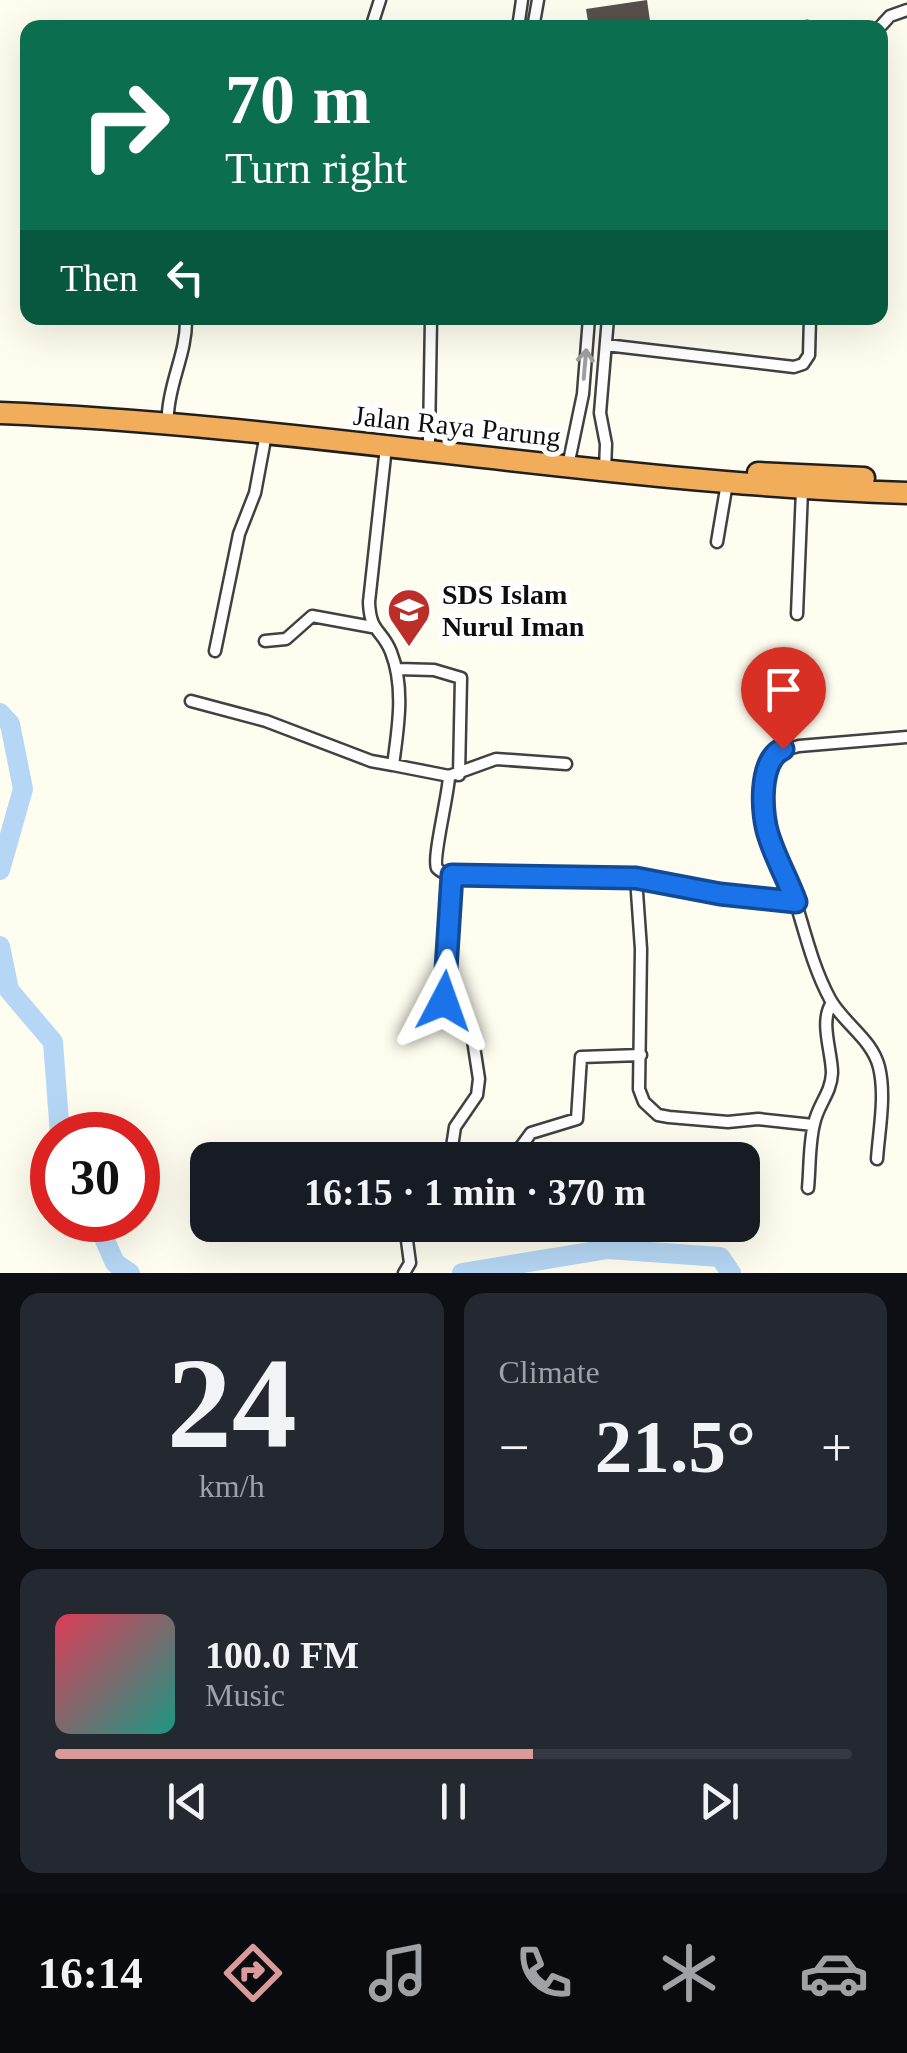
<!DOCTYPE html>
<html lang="en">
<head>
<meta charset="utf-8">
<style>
	:root { --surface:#171b24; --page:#242831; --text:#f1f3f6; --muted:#9ea1a6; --line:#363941; --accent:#d99a99 }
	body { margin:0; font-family:"Times New Roman",serif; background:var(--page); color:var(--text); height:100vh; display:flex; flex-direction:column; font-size:38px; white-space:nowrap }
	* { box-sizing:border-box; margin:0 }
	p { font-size:32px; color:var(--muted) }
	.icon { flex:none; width:55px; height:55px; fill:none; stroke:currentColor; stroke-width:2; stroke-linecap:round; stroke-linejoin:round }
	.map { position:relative; height:1273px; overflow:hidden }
	.sheet { display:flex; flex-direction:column; gap:20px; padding:20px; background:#0d0f14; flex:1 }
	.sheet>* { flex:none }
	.top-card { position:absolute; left:20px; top:20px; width:868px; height:305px; border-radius:20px; box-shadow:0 10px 40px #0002; background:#0b6e4f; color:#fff; overflow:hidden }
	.speed { position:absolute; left:30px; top:1112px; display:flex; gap:20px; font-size:50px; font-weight:700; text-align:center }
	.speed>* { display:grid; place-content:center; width:130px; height:130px; border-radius:50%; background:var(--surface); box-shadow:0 10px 40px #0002; line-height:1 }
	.speed .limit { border:15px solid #d22; background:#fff; color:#111 }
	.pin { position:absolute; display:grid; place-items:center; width:85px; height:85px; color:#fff; margin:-102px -42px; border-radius:50% 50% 50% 0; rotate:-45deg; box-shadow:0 0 10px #0007 }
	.pin .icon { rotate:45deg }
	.me { position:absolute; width:110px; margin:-55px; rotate:4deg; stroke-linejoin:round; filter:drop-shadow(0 0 8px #0008) }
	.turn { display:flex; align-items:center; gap:35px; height:210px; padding:0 40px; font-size:45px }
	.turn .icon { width:130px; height:130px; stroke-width:2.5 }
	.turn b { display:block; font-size:70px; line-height:85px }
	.then { display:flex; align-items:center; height:95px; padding:0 40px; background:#0003; gap:20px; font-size:38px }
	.big { font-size:75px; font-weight:700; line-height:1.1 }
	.sheet .tile { flex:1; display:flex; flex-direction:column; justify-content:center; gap:15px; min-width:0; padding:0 35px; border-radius:20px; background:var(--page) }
	.sheet .dial { align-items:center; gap:0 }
	.dial b { font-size:130px; line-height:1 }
	.song { display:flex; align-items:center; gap:30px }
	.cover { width:120px; height:120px; border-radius:15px; background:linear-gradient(135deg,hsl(350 70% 55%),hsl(170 70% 35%)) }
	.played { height:10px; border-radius:5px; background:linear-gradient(90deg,var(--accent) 60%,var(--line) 60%) }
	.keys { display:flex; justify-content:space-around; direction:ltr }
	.heat { display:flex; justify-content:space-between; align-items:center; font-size:55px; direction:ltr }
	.sheet .tiles { flex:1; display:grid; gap:20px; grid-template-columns:1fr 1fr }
	.tile:last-child { grid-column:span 2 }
	.trip { position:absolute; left:190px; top:1142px; width:570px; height:100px; border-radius:20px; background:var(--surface); box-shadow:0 10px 40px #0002; font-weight:700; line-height:100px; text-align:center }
	.tabs { display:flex; height:160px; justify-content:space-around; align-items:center; background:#090b0e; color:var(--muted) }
	.tabs .icon { width:70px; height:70px }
	.tabs .active { color:var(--accent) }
	.tabs b { font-size:45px; color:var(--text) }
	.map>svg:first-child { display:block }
</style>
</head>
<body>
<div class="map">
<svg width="907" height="1273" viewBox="0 0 907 1273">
	<rect width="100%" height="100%" fill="#fffdef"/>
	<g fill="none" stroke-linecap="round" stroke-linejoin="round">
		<path stroke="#b5d7f5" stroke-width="20" d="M0,713L10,724L23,789L0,870
			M0,946L9,990L53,1042L60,1135
			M96,1220L115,1263L130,1273
			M462,1273L608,1249L720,1257L731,1273"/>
	</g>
	<path fill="#57504b" d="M647,0L651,28H589L586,9Z"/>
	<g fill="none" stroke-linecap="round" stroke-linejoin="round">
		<g stroke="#414141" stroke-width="15">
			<path id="street" d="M807,27V28
				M371,28L380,0
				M518,28L522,0
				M533,28L538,0
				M879,28L890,16L907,10
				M606,345L794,367L803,364L809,355L810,318
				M168,413C170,380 187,352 186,318
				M429,440L431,318
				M386,447L369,602C370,633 382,629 391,652C405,687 398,729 393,765L449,776L496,759L566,764
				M568,466L583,394L589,318
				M605,470L606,444L600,413L608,318
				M717,542L727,483
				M797,614L802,490
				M265,641L286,639L312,616L372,627
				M215,651L239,534L255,493L266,434
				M397,669L434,670L461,678L459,775
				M191,701L266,721L371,761L393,765
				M449,776C449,792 432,859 437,868C441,873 446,873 452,875L636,878L641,949L639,1089L644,1102L658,1115L669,1117L728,1122L758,1119L813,1125
				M636,878L720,894L796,902
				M877,1159C879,1130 886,1096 879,1067C872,1039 843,1023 830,999C809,960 802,917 787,876C779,854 765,835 763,811C762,793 766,767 776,752L799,746L907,737
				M450,1160L455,1127L477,1095L479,1079L473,1040L443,1005L452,875
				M511,1160L531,1133L577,1119L581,1057L641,1055
				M808,1188C810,1167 809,1144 814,1124C818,1104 831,1094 832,1073C832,1052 819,1021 832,1003
				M404,1273L410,1263L406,1233L408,1228L430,1225"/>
		</g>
		<g stroke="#1f1f1f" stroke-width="25">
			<path id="highway" d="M0,413C304,425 603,483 907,493
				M758,473L864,478"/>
		</g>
		<use href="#street" stroke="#fff" stroke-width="10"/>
		<use href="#highway" stroke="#f2ad5a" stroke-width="20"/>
	</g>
	<defs><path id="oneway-shaft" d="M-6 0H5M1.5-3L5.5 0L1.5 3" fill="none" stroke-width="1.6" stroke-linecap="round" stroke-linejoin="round" transform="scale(2.5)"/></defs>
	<use stroke="#9f9f9f" href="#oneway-shaft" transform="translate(585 364) rotate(-85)"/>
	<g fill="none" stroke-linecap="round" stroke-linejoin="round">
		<g stroke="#114b97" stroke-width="25">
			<path id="route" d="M444,1001L452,875L636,878L720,894L796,902C788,880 776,859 769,837C761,815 758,760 783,749"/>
		</g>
		<use href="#route" stroke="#1a73e8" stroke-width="18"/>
	</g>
	<defs>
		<g id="school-pin" transform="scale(2.25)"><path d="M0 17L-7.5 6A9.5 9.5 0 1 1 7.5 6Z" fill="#bc2e28" stroke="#fff"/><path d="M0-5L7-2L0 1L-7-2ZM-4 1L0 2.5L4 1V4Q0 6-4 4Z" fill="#fff"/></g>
	</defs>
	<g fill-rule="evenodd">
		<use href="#school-pin" x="409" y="610"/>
	</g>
	<g text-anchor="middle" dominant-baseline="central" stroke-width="10" stroke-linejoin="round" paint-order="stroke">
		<g font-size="28" fill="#0e0e0e" stroke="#fff">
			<text transform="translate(457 426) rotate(6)">Jalan Raya Parung</text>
		</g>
		<g font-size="28" font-weight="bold" fill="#0e0e0e" stroke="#fff" text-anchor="start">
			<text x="442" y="594">SDS Islam<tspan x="442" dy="32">Nurul Iman</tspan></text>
		</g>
	</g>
</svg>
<div class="speed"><div class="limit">30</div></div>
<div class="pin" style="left:783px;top:749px;background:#d93025"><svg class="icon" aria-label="arrive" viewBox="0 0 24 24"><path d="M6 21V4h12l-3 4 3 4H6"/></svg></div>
<svg class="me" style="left:444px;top:1001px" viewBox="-20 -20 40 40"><path d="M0-17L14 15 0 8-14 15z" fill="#1a73e8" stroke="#fff" stroke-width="4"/></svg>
<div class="trip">16:15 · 1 min · 370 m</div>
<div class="top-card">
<div class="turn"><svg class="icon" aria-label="right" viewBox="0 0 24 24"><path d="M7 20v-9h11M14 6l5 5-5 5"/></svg><div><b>70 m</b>Turn right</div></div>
<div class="then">Then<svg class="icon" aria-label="left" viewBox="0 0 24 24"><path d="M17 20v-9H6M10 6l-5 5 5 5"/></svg></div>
</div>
</div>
<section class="sheet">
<div class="tiles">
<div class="tile dial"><b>24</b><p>km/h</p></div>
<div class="tile"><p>Climate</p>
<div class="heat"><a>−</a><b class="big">21.5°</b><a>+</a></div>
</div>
<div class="tile">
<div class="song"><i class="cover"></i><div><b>100.0 FM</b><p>Music</p></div></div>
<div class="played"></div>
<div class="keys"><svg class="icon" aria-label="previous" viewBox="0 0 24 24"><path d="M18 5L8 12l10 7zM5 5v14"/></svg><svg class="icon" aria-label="pause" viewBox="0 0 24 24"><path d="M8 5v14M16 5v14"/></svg><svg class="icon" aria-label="next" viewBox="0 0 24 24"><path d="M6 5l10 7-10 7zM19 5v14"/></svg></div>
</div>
</div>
</section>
<nav class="tabs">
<b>16:14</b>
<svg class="icon active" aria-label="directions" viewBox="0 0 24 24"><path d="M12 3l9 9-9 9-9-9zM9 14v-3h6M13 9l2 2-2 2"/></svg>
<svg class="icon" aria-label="music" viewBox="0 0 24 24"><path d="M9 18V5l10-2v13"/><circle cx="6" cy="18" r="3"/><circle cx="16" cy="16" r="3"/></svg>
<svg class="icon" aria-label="phone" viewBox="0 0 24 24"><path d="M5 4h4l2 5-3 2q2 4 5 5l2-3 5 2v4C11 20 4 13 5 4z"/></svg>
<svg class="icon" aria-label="climate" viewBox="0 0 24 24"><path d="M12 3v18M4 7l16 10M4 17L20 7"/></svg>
<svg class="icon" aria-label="car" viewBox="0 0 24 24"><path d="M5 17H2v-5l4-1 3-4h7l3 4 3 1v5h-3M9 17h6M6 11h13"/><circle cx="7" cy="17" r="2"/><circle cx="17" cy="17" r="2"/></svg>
</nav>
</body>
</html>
